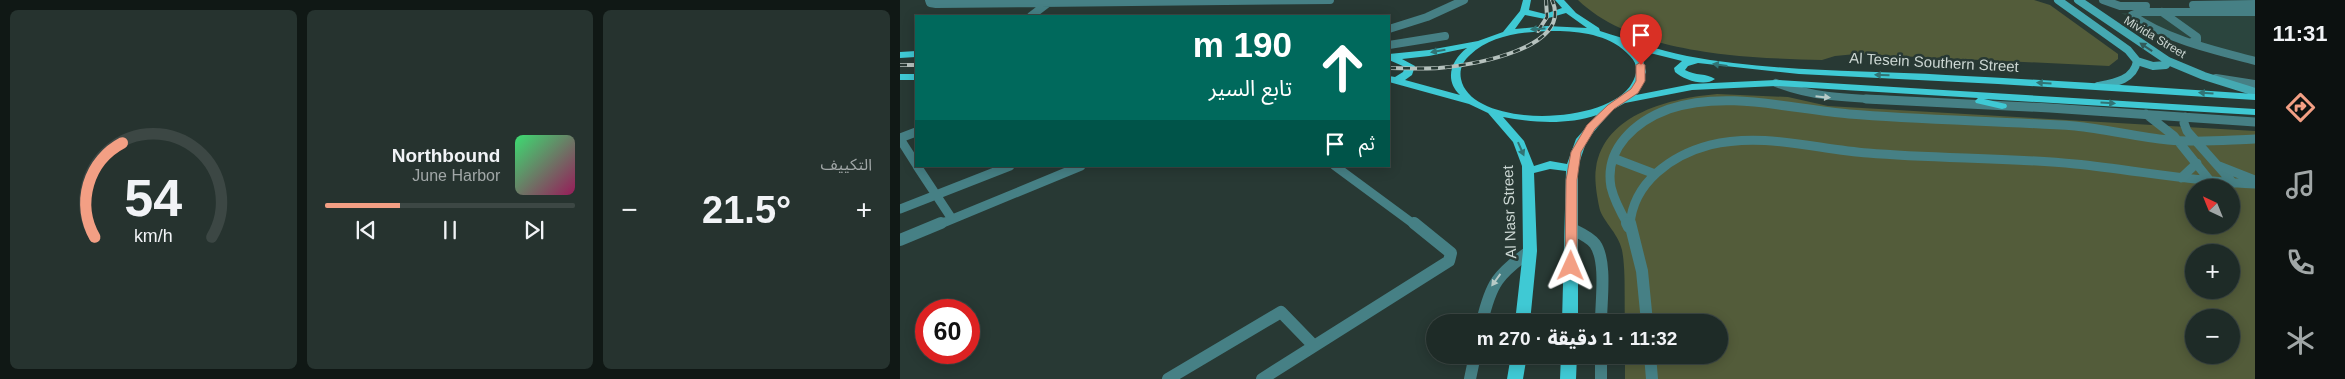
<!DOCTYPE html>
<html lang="ar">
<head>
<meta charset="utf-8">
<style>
	:root { --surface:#1e2b27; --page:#26332f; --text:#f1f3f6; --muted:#a1a7a7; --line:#3c4744; --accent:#f39f84 }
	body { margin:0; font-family:Arial,"Noto Sans Arabic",sans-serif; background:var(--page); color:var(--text); direction:rtl; height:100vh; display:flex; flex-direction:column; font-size:19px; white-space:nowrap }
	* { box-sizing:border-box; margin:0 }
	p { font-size:16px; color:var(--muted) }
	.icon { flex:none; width:28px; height:28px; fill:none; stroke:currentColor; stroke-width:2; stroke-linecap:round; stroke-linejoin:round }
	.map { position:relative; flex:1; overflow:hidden; direction:ltr }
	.sheet { display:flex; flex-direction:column; gap:10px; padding:10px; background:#101815; width:900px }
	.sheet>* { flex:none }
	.top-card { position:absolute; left:15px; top:15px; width:475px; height:152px; border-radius:0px; box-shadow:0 2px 12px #0003,0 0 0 1px var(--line); direction:rtl; background:#00695c; color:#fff; overflow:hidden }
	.needle { width:32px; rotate:317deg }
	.controls { position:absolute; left:1285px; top:179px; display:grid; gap:10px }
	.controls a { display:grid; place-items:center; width:55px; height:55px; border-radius:50%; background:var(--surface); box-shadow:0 2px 12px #0003,0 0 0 1px var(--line); font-size:25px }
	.speed { position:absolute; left:15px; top:299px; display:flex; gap:10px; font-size:25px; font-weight:700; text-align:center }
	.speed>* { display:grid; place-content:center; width:65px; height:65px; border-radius:50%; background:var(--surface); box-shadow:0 2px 12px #0003,0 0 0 1px var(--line); line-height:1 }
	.speed .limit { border:8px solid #d22; background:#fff; color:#111 }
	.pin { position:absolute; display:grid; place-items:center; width:42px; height:42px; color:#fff; margin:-51px -21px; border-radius:50% 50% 50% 0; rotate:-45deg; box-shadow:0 0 5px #0007 }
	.pin .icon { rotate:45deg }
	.me { position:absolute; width:55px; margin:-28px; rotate:1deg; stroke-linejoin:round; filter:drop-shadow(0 0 4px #0008) }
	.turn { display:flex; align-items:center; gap:18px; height:105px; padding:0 15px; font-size:22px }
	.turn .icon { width:65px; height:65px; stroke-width:2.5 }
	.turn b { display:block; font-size:35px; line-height:42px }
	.then { display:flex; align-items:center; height:48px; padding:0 15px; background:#0003; gap:10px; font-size:19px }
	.big { font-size:38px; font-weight:800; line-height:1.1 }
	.sheet .tile { flex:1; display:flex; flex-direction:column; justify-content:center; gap:8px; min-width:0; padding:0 18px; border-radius:8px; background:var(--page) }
	.sheet .dial { align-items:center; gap:0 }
	.dial svg { height:130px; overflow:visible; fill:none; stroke:var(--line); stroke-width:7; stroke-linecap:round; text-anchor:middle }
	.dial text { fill:var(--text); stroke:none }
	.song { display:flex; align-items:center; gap:15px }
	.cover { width:60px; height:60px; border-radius:8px; background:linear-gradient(135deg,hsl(140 70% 55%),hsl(330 70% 35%)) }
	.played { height:5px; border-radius:2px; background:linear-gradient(90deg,var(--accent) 30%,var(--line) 30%) }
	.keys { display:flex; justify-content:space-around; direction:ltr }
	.heat { display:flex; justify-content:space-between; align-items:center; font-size:28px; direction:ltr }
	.sheet .tiles { flex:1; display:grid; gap:10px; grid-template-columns:repeat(3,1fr) }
	.trip { position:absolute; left:526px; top:314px; width:302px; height:50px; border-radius:25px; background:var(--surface); box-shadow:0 2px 12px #0003,0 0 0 1px var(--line); font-weight:800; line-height:50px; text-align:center; direction:rtl }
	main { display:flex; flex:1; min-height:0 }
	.menu { display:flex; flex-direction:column; width:90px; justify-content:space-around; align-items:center; background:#0c1110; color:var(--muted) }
	.menu .icon { width:35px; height:35px }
	.menu .selected { color:var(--accent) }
	.menu b { font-size:22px; color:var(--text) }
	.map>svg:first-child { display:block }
</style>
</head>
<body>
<main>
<nav class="menu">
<b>11:31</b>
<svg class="icon selected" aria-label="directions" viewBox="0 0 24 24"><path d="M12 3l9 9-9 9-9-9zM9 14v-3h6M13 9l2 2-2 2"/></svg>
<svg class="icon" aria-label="music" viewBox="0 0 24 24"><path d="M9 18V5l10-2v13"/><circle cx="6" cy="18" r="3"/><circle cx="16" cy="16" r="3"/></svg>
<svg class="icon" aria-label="phone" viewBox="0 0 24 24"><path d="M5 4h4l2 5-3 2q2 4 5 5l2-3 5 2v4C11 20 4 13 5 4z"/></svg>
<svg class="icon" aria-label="climate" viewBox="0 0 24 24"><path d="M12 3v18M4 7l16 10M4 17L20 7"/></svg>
</nav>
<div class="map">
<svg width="1355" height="379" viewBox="0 0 1355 379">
	<rect width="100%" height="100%" fill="#283934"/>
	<path fill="#2b453e" d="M1355,12V62L1240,23L1221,13Z"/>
	<path fill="#535c3a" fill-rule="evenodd" d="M678,0H1134L1150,5L1218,54V59L1209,66L956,54L935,56L922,60C847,58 735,55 678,0Z
		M817,94L888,97L928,106L1355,131V379H725V355H820V322H725C724,300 726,271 722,250C718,232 701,220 699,206C697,196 694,179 696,168C704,113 772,98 817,94ZM1294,188H1331V225H1294ZM1294,252H1331V290H1294ZM1294,318H1331V355H1294Z"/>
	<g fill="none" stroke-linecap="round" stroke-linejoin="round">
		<path stroke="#468085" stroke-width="8" d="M29,0L30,3L36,4L430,0
			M1203,0L1220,6H1246
			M1293,5L1355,4
			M1262,12L1297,37V41L1292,42
			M1355,12H1240L1232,15C1267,40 1314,50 1355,61
			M131,16L148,3
			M489,29L527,17L564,0
			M489,45L545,36
			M1316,78L1355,84
			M876,83C914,98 951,98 992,100"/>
		<path stroke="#468085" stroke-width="9" d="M966,99L1150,108L1355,122
			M1246,114L1274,136L1311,182
			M1285,117L1284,123L1287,131L1333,183
			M0,138L16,132
			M0,139L16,164
			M713,158L755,174
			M17,166L52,219
			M435,166L515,225
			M1319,166L1355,180
			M1281,178L1297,163
			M0,209L110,166
			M38,225L181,166
			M728,225C721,213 714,200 711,187C704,148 736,121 769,109C827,90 890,109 949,114C1024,120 1099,121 1175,126C1206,129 1237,137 1268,140C1297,143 1326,140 1355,139
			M730,225C733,182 772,155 810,145C863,132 915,149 968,153C1037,159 1106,157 1175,164C1235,170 1294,182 1355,184"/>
		<path stroke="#468085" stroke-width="12" d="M727,223L729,227
			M730,223L742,271L747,322
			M672,229C680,233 690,237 695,244C707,261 701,301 701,322
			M0,240L41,223
			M582,322C591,283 598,274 630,251
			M701,355V379
			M750,355L752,379
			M268,379L381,312L414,346
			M362,379L549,261L551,253L514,223
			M570,379L575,355"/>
		<path stroke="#45a9b2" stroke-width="8" d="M1158,0L1228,50L1237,61C1234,80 1214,83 1198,86
			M1178,0L1268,61L1304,76L1355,92
			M1237,61L1253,66L1266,65L1268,61"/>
		<path fill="#3fc9d4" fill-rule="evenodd" d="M623,0H631L629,10L645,14L662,8L655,0H664L676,13L699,28L700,31C729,40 757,50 787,56C872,72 960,70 1046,75C1149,80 1252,87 1355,94V100L1098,84L899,74L798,63L788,66L785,70C795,76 807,73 815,79C805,87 784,80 775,72L774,68L782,61L734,49L743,60L746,72L736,95L792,84L876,80L1355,109V115L1084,99L1106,104L1107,106L1106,108L1102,109L1076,103L1075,101L1078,98L876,86L792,90L725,103L712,110L687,140L678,166V322H662L666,171L650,169L634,173L637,251L630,322H615L623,251L622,166L613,142L588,113L569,104L489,82V76L495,77L503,72L505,67L489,60V54L529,50L578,41L603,32L620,11ZM666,13L687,28L647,26L615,29L625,15L645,19ZM660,31C685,32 712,36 730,56C739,65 737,74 732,83C709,126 571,129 561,79C559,69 563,61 570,55C593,33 630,31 660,31ZM567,48C551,60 544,80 560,95L505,80L512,75L515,66L502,59L529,56ZM697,115L676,139L667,164L650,161L634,166L624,141L603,117C634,123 667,125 697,115Z
			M16,51V57L0,58V52Z
			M0,74H16V80H0Z
			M611,355H627L623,379H607Z
			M661,355H677L676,379H660Z"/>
		<g stroke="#b6c2be" stroke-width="4">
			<path id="rail" d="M638,31L647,17L646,0
				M0,65H16
				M489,68C506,68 523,69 539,68C571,65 674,49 652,0"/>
		</g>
		<use href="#rail" stroke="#283934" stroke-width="2.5" stroke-dasharray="7" stroke-linecap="butt"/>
	</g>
	<defs><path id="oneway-solid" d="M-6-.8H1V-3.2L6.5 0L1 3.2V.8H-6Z" transform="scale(1.25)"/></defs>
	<g fill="#317374">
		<use href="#oneway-solid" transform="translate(638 29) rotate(176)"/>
		<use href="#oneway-solid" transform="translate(538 51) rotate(170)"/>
		<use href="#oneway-solid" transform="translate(820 65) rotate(-172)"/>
		<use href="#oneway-solid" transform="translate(982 75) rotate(-178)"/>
		<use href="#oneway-solid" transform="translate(1144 83) rotate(-177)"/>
		<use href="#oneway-solid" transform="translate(1306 93) rotate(-176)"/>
		<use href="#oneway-solid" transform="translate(1208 103) rotate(4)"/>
		<use href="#oneway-solid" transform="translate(621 149) rotate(66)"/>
	</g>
	<use fill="#315b5a" href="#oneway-solid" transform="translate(1246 47) rotate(-146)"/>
	<g fill="#b8cac7">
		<use href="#oneway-solid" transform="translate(923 97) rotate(6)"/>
		<use href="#oneway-solid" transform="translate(596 280) rotate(126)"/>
	</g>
	<path fill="#f39f84" stroke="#9e6756" d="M741,62L745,65V81L738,93L714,109L695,129L681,152L677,180V266L676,270H666L665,266L666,180L671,152L687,125L708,105L731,89L736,81V65Z"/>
	<g text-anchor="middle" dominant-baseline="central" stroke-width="5" stroke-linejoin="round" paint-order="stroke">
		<g font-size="12" fill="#ccd7d3" stroke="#283934">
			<text transform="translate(1255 37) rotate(31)">Mivida Street</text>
		</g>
		<g font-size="15" fill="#ccd7d3" stroke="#283934">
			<text transform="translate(1034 62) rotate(3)">Al Tesein Southern Street</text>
			<text transform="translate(609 212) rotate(-92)">Al Nasr Street</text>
		</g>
	</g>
</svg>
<div class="controls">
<a><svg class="needle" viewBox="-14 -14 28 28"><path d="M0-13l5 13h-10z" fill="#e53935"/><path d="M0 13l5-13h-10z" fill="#a1a7a7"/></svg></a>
<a>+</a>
<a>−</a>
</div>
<div class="speed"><div class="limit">60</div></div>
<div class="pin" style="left:741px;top:65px;background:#d93025"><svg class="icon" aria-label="arrive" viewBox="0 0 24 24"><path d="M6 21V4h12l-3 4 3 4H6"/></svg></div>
<svg class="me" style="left:671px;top:266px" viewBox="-20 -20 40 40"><path d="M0-17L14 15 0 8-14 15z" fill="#f39f84" stroke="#fff" stroke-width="4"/></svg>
<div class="trip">11:32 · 1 دقيقة · 270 m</div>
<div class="top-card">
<div class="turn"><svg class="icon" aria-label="ahead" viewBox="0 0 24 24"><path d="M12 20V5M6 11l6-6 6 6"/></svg><div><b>190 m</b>تابع السير</div></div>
<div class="then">ثم<svg class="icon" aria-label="arrive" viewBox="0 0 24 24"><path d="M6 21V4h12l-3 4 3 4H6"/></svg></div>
</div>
</div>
<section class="sheet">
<div class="tiles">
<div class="tile"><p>التكييف</p>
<div class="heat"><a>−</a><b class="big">21.5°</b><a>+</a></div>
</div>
<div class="tile">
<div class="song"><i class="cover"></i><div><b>Northbound</b><p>June Harbor</p></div></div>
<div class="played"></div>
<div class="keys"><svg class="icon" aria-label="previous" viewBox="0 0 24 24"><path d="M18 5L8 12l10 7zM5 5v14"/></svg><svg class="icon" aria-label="pause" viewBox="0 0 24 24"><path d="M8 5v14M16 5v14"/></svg><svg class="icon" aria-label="next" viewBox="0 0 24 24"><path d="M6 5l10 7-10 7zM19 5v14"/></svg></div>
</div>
<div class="tile dial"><svg viewBox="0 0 100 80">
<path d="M14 69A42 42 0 1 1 86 69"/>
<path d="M14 69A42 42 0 0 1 31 11" stroke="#f39f84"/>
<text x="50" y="56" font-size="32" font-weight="700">54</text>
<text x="50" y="72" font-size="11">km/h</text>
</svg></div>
</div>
</section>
</main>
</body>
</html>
